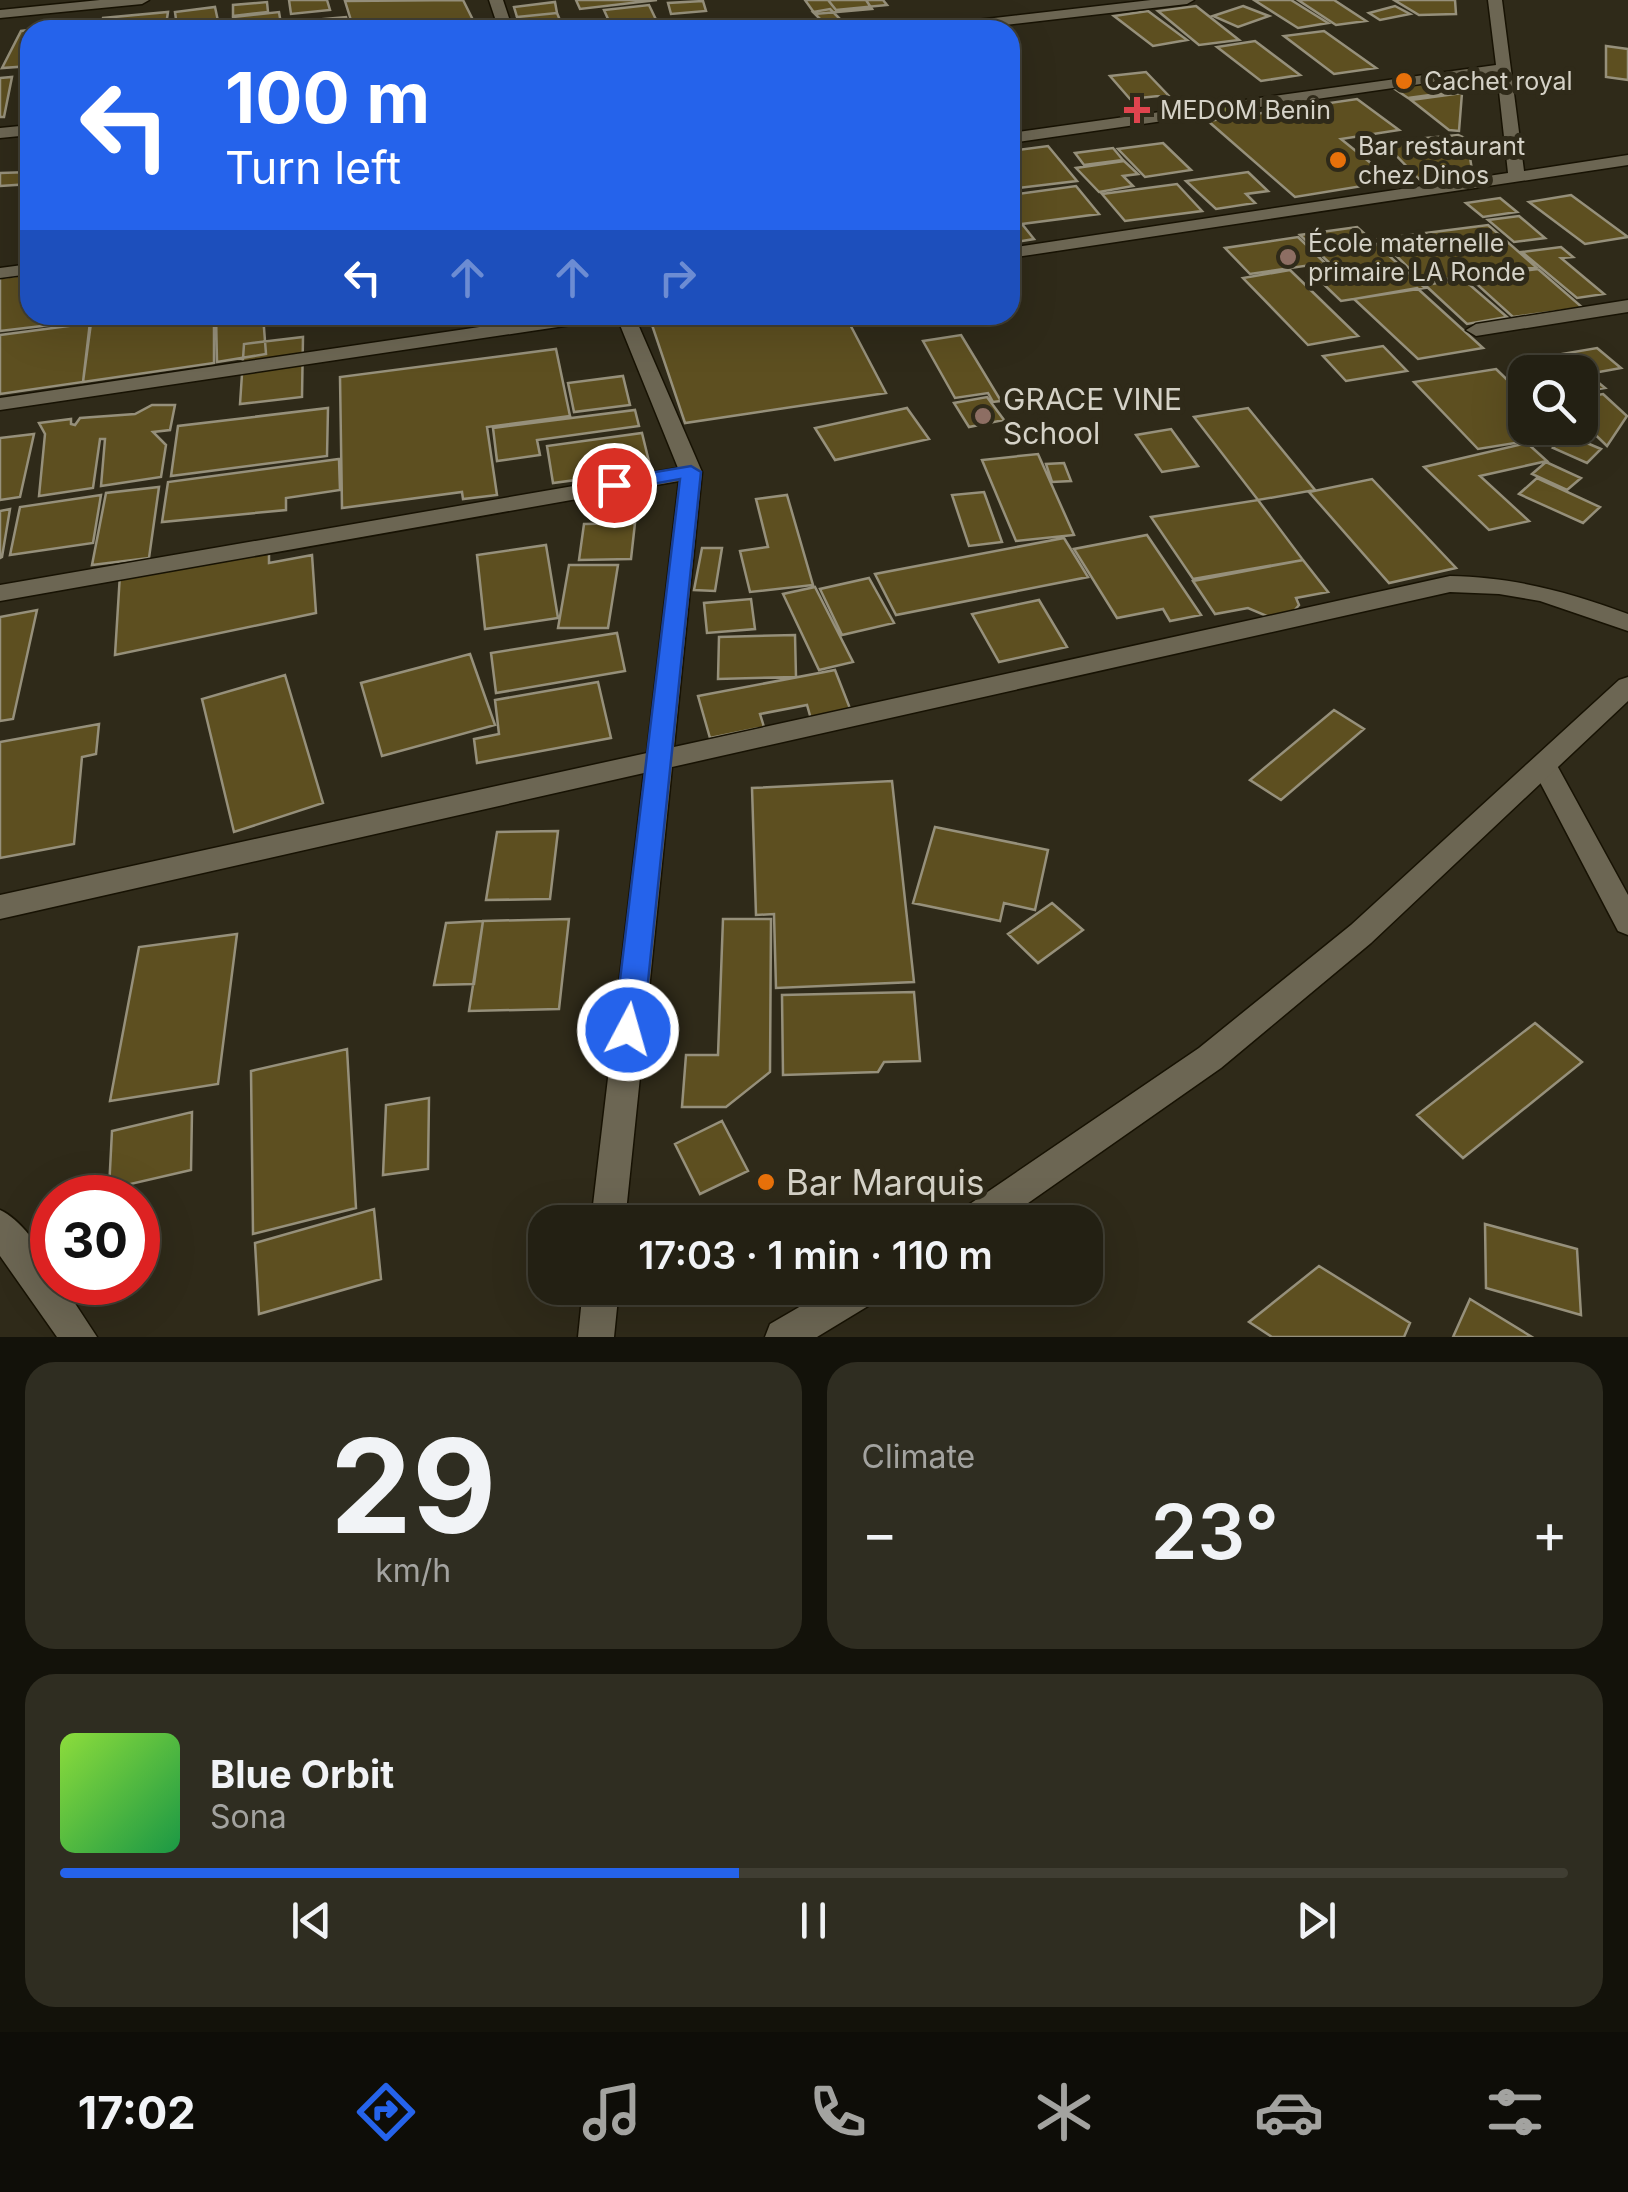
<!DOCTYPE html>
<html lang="en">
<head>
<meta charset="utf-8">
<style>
	:root { --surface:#232013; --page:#2f2d21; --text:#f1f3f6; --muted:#a3a3a0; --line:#403e33; --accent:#2563eb }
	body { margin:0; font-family:Inter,sans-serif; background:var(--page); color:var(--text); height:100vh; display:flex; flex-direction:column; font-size:38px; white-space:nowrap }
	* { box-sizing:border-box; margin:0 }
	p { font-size:32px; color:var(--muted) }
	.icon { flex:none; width:55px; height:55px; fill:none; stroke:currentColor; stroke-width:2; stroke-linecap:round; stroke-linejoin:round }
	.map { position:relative; height:1337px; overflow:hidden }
	.drawer { display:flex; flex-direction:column; gap:25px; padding:25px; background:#13120a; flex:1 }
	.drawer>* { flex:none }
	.guide { position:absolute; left:20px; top:20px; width:1000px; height:305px; border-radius:30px; box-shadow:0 10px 40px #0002,0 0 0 2px var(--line); background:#2563eb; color:#fff; overflow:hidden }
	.buttons { position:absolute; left:1508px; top:355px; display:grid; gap:20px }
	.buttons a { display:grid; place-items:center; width:90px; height:90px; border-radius:20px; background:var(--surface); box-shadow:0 10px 40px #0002,0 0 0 2px var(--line); font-size:50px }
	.speed { position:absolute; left:30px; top:1175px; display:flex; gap:20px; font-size:50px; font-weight:700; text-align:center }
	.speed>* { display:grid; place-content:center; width:130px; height:130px; border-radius:50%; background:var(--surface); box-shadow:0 10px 40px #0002,0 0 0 2px var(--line); line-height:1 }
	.speed .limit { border:15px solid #d22; background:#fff; color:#111 }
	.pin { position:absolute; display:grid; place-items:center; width:85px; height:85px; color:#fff; margin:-42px; border:5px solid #fff; border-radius:50%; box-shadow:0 2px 10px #0007 }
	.me { position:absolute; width:110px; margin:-55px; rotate:6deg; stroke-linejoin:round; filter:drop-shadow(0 0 8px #0008) }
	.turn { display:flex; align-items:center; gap:35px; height:210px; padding:0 40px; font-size:45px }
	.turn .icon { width:130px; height:130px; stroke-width:2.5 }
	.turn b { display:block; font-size:70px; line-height:85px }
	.lanes { display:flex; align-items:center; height:95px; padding:0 40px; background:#0003; justify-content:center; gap:50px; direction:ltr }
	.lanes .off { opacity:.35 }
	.big { font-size:75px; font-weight:600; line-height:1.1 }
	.drawer .widget { flex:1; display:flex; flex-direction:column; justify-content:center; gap:15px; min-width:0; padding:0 35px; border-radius:30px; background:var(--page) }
	.drawer .dial { align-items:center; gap:0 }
	.dial b { font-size:130px; line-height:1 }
	.song { display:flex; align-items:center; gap:30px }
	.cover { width:120px; height:120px; border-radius:15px; background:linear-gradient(135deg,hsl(90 70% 55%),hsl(140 70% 35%)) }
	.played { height:10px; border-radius:5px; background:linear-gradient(90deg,var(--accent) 45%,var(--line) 45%) }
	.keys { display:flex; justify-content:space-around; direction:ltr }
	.heat { display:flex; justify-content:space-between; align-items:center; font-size:55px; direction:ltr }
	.drawer .tiles { flex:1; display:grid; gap:25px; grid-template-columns:1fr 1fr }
	.widget:last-child { grid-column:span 2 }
	.trip { position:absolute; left:528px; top:1205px; width:575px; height:100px; border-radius:30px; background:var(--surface); box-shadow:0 10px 40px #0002,0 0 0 2px var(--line); font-weight:600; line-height:100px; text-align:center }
	.tab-bar { display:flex; height:160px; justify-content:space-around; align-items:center; background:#0e0d08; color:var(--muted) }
	.tab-bar .icon { width:70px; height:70px }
	.tab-bar .active { color:var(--accent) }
	.tab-bar b { font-size:45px; color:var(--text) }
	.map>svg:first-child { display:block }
</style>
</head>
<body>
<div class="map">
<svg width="1628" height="1337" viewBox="0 0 1628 1337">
	<rect width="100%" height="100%" fill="#2f2a19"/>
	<path fill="#5d4f20" stroke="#96907b" stroke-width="2.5" d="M289,0H327L330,10L291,14Z
		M463,0L475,24L428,30H354L345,1Z
		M576,0H657L580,9Z
		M805,0H866L872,9L815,14Z
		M828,0H883L887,5L836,10Z
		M1254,0H1291L1328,23L1298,28Z
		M1298,0H1334L1366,21L1336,25Z
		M1394,0H1455L1456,14L1419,15Z
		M703,1L706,11L671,14L668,3Z
		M267,2L268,12L233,16V5Z
		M555,2L557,13L517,17L514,7Z
		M649,5L661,30H613L604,10Z
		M1196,6L1239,40L1199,45L1158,11Z
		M1243,6L1269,16L1238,27L1213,16Z
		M1395,6L1410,14L1380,20L1369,13Z
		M215,7L218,21L177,27L175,12Z
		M830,9L844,23L826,25L813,12Z
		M1148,11L1187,40L1153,46L1114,16Z
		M168,12L166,25L100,30L103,18Z
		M279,12L281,24L234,30L233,17Z
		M557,13L564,30H522L517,17Z
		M346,17L349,30H292L291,22Z
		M30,30V66L2,68L21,31Z
		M1324,31L1376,68L1334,74L1284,36Z
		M1255,41L1300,75L1261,81L1217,47Z
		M1606,46L1628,49V80L1606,77Z
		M1146,72L1168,95L1130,99L1110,76Z
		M12,77L4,117H0V78Z
		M1448,77L1467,90L1408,98L1389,85Z
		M1462,93L1459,131L1449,130L1411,100Z
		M1357,99L1399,130L1341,139L1393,181L1295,197L1208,121Z
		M1458,135L1467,139L1473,176L1420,180L1383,142Z
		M1163,143L1191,170L1145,177L1118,149Z
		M1048,146L1077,181L1010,189V151Z
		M1113,148L1123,160L1084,165L1075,153Z
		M1124,161L1138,174L1123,176L1133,186L1099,192L1076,168Z
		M30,172V184L0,186V173Z
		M1248,172L1268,191L1246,194L1255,203L1216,209L1186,181Z
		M1177,184L1202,211L1125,221L1102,194Z
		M1076,186L1099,214L1022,224L1034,239L1010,243V195Z
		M1571,195L1628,237L1585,244L1529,202Z
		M1500,198L1517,212L1483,217L1466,203Z
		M1519,216L1545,238L1514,242L1488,220Z
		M1488,225L1536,267L1423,282L1379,239Z
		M1357,227L1425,288L1341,301L1313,274L1337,270L1300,235Z
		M1298,237L1325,263L1250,274L1225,248Z
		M1561,247L1573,257L1561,258L1604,294L1577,298L1522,252Z
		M1538,269L1583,308L1513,317L1470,278Z
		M1290,270L1358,336L1308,345L1243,278Z
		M30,274V315H85L84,321L0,331V278Z
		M1463,279L1507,317L1467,324L1425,285Z
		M1417,288L1483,348L1418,359L1354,299Z
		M137,315H214V363L83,382L90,322Z
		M216,315H263L266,354L217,362Z
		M705,315H845L886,393L685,423L651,322Z
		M91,323L83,382L0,394V335Z
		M961,335L1001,401L993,402L988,393L955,398L923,341Z
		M303,337L302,397L240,404L244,344Z
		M1383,346L1407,371L1346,381L1323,356Z
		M1597,348L1621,368L1588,374L1605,388L1580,392V372H1527L1515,362Z
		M556,349L570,416L487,427L497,495L463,499L462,492L342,508L340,377Z
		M1496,369L1525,397V428H1556L1564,435L1478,449L1414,382Z
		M623,376L630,405L574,412L568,383Z
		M1603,394L1627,416L1607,446L1580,420V398Z
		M987,397L1004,420L969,427L954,403Z
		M152,405H175L170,430L153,432L166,445L161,477L101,486L105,439H100L93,488L39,496L45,434L39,423L71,419V424L75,425L80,418L135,414Z
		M328,408L327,456L171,476L178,426Z
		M907,408L929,439L835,460L815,428Z
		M1248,408L1315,490L1258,500L1194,417Z
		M635,410L639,426L537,440L540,455L497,461L493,428Z
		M1171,429L1198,466L1162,472L1136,435Z
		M642,433L651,470L553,483L547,446Z
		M34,434L20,497L0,500V438Z
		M1568,435L1601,449L1587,463L1553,448Z
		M1527,443L1547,461L1480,476L1529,521L1489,530L1424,467Z
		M1038,454L1074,535L1016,541L982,460Z
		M339,459L340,490L286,498V510L162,522L168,482Z
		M1546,462L1581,478L1567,490L1532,474Z
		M1064,463L1071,481L1052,482L1046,464Z
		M1537,478L1600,507L1583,523L1519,494Z
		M1372,479L1456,568L1389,583L1309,492Z
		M159,487L149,558L92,565L106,493Z
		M984,492L1002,542L969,546L952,495Z
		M101,495L93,543L10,555L20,507Z
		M787,495L813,585L750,592L740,551L768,547L756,499Z
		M1258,500L1303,560L1193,579L1151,517Z
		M10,509L2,557L0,558V511Z
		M635,523L631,559L579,560L584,524Z
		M1147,535L1201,615L1170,621L1163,609L1117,618L1074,549Z
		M1064,538L1088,577L896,615L875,574Z
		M546,545L558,618L485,629L477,555Z
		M269,548V563L312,555L316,613L115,655L120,574Z
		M702,548H722L715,591L694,590Z
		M1303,560L1328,592L1296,598L1299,605L1294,611L1269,617L1248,608L1215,614L1193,581Z
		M569,565H618L608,628H558Z
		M869,578L894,623L842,635L820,589Z
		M815,587L853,662L819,670L783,594Z
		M751,599L755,629L707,633L704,603Z
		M1039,600L1067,647L999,662L972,614Z
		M37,610L13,719L0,721V617Z
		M617,633L625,671L496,693L491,653Z
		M795,635L796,677L718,679L719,637Z
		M470,654L495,725L382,756L361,683Z
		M835,670L851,711L811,719L807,705L760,714L764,727L710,738L698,696Z
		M285,675L323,803L234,832L202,699Z
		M598,682L611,738L477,763L474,739L499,734L495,700Z
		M1334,710L1364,729L1281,800L1250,780Z
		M99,724L96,754L82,757L74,844L0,858V742Z
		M892,781L914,982L776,988L774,914L756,915L752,788Z
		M935,827L1048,850L1035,910L1004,903L1000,921L913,903Z
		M558,831L550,899L486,900L497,832Z
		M1052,903L1083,930L1038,963L1008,934Z
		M569,919L559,1009L469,1011L483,921Z
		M723,919H771L770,1072L726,1107H682L686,1055H718Z
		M483,921L474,984L434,985L446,923Z
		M237,934L218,1084L110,1101L139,947Z
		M914,992L920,1061L884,1062L878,1072L783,1075L782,995Z
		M1535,1023L1582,1062L1463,1158L1417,1115Z
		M347,1049L356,1208L253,1234L251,1071Z
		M429,1098L428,1169L383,1175L386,1105Z
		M192,1112L191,1170L109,1189L112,1131Z
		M722,1121L748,1171L700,1194L675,1144Z
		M374,1209L381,1279L259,1314L255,1243Z
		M1485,1224L1577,1249L1581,1315L1486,1288Z
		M1319,1266L1410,1323L1404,1337H1272L1249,1322Z
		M1470,1299L1532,1337H1453Z"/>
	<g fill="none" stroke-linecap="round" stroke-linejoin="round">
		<g stroke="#171203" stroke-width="3">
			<path id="minor" d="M489,0H503L513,30H499Z
				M1151,0H1194L1187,4L962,30H918L925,26Z
				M1488,0H1502L1524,171L1628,155V165L1010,258V248L1508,173L1497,73L1010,143V133L1496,65Z
				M30,125V135L0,138V128Z
				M30,264V274L0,278V268Z
				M1628,300V312L1476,336L1466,330L1476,324Z
				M560,315H607L598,321L0,410V398Z
				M616,315H634L702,472L674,747L1450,576C1513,577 1569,592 1628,614V631L1540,601L1499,594L1450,592L672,767L625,1222H591L644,773L0,919V895L647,753L679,481L0,601V585L678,468Z
				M1545,757L1554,760L1628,895V935L1618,931L1532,767L1536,760Z
				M0,1210C21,1219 52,1260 52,1282H61L97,1337H57L0,1256Z
				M583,1288H619L614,1337H578Z"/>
		</g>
		<g stroke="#171203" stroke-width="3">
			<path id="tertiary" d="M100,0H149L142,4L0,18V10Z
				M1628,677V701L1371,943L1221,1068L1001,1222H956L961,1210L1199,1048L1351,925L1619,680Z
				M832,1288H883L878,1300L817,1337H765L770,1324Z"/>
		</g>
		<use href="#minor" fill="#6c6653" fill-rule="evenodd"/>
		<use href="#tertiary" fill="#6c6653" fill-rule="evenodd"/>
	</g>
	<circle fill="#80853d" cx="1224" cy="114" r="9"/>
	<path fill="#2563eb" stroke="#184099" stroke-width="2.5" d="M691,466L701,472L643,1030L639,1039L628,1043L618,1039L614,1030L680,479L614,491L604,485L614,479Z"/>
	<g fill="#e8710a" stroke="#2f2a19" stroke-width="4">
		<circle cx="1404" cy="81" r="10"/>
		<circle cx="1338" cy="160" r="10"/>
		<circle cx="766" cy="1182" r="10"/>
	</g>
	<path fill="#e0444e" stroke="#2f2a19" stroke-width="4" d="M1132 95h10v10h10v10h-10v10h-10v-10h-10v-10h10z"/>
	<g fill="#8d6e63" stroke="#2f2a19" stroke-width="4">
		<circle cx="1288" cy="257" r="10"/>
		<circle cx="983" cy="416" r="10"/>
	</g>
	<g text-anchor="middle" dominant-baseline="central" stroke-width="10" stroke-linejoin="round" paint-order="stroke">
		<g font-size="25" fill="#d5d2c7" stroke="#2f2a19" text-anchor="start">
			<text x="1424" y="81">Cachet royal</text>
			<text x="1160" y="110">MEDOM Benin</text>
			<text x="1358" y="146">Bar restaurant<tspan x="1358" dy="29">chez Dinos</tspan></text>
			<text x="1308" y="243">École maternelle<tspan x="1308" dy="29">primaire LA Ronde</tspan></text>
		</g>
		<g font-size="30" fill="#d5d2c7" stroke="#2f2a19" text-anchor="start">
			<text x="1003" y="399">GRACE VINE<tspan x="1003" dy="34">School</tspan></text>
		</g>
		<g font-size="35" fill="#d5d2c7" stroke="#2f2a19" text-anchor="start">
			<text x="786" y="1182">Bar Marquis</text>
		</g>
	</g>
</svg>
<div class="buttons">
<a><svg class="icon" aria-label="search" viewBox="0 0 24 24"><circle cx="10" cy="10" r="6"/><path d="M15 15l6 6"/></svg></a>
</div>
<div class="speed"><div class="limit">30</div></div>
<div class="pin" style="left:614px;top:485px;background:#d93025"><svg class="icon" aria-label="arrive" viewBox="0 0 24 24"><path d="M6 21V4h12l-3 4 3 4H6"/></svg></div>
<svg class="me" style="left:628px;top:1030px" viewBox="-20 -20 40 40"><circle r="17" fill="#2563eb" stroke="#fff" stroke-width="3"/><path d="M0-11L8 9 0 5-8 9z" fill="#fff"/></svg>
<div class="trip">17:03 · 1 min · 110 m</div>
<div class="guide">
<div class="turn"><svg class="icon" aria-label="left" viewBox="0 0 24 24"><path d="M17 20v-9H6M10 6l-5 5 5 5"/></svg><div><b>100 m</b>Turn left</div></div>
<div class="lanes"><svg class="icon" aria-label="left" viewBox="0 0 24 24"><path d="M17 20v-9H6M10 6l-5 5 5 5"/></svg><svg class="icon off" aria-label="ahead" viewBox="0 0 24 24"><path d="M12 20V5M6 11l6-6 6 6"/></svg><svg class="icon off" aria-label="ahead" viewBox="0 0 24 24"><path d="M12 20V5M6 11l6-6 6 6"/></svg><svg class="icon off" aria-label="right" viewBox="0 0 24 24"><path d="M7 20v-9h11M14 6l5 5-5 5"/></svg></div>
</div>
</div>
<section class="drawer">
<div class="tiles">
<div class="widget dial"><b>29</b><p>km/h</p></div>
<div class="widget"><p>Climate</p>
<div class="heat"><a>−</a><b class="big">23°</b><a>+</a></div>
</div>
<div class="widget">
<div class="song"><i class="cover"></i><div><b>Blue Orbit</b><p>Sona</p></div></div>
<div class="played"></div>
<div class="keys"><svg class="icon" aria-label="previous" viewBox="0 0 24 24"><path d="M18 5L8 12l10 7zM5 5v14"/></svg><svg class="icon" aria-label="pause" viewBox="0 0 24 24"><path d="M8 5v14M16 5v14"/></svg><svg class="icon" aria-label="next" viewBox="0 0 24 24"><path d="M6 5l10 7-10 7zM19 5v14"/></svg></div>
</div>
</div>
</section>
<nav class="tab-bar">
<b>17:02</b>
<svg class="icon active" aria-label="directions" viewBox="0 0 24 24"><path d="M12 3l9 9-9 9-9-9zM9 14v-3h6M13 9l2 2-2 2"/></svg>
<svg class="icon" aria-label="music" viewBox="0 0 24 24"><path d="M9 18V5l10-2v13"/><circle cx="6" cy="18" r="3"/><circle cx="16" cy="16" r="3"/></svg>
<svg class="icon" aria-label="phone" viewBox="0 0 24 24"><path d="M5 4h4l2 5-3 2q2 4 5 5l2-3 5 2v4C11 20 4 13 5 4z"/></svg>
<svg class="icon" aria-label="climate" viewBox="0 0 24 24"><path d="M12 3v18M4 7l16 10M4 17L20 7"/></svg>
<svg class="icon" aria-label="car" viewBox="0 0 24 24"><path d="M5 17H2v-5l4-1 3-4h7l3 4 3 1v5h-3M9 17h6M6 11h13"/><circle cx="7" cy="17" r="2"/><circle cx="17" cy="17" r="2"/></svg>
<svg class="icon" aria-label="filters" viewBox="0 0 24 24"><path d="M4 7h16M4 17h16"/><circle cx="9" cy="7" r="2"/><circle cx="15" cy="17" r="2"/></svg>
</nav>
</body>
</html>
